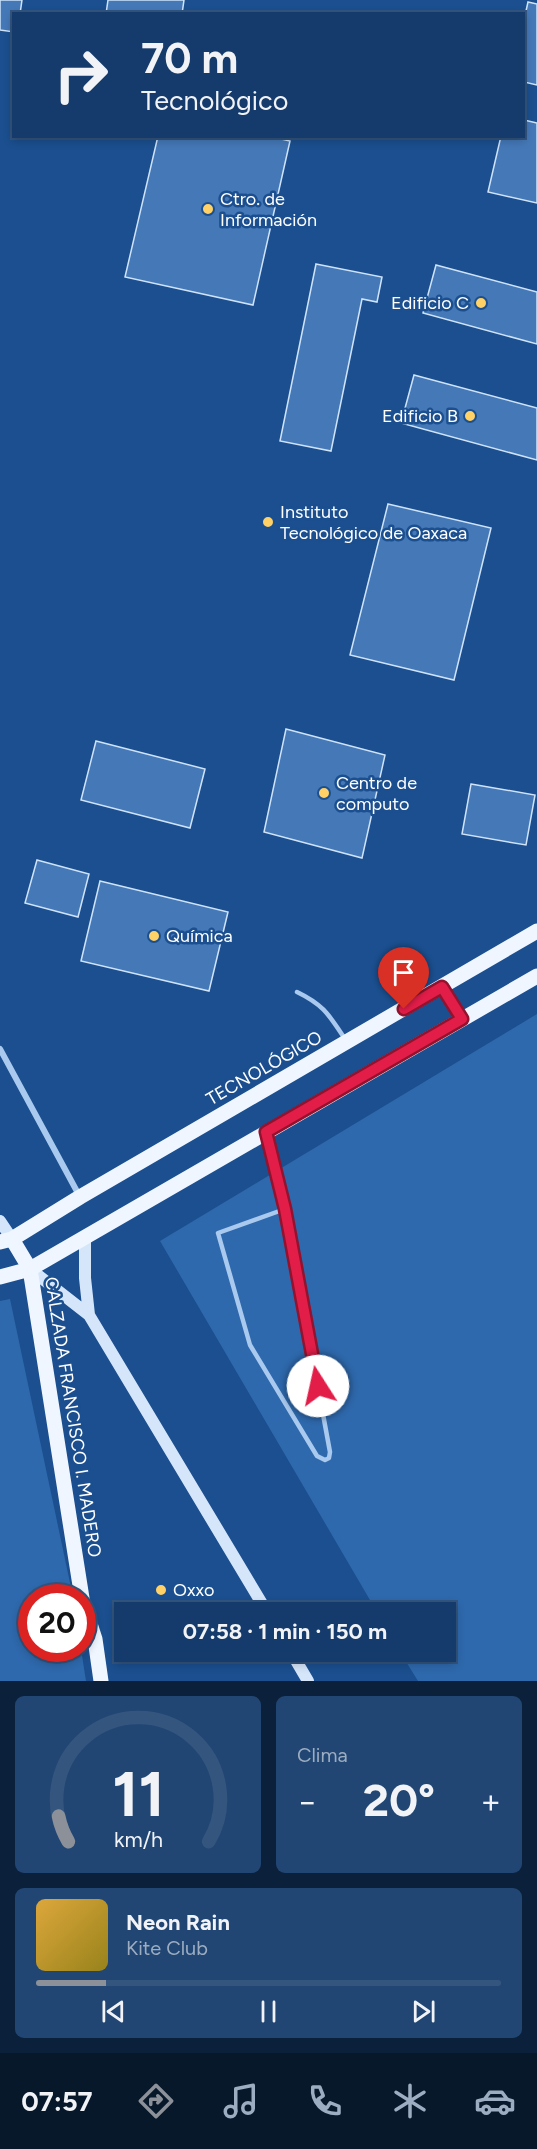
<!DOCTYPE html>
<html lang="es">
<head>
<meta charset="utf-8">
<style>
	:root { --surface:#143b6b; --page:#214673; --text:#f1f3f6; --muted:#9dadc1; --line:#33557e; --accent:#8c9099 }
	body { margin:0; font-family:Figtree,sans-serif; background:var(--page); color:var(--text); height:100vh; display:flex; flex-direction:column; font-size:22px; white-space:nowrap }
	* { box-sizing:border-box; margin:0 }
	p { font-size:20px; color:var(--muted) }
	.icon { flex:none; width:33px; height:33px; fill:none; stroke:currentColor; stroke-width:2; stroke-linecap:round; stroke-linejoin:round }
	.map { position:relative; height:1681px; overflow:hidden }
	.details { display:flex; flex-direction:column; gap:15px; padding:15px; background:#0b203b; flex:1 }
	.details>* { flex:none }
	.guide { position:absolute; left:12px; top:12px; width:513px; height:126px; border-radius:0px; box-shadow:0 3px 9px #0003,0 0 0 2px var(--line); background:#143b6b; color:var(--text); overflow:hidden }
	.speed { position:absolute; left:18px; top:1584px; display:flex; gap:12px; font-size:30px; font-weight:700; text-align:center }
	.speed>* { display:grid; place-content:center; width:78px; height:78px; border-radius:50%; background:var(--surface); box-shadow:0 3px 9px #0003,0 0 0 2px var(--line); line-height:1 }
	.speed .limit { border:9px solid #d22; background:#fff; color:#111 }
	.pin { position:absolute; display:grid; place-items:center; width:51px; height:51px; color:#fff; margin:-62px -26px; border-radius:50% 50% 50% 0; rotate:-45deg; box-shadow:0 0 6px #0007 }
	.pin .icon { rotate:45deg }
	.me { position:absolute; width:66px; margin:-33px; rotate:350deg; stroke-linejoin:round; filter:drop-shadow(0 0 4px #0008) }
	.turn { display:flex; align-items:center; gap:21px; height:126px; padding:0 30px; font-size:27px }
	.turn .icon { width:78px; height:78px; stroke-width:2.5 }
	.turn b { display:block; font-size:42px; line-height:51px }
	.big { font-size:45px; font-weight:700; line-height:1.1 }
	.details .card { flex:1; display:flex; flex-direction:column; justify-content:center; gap:9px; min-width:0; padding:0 21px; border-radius:9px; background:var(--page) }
	.details .dial { align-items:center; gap:0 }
	.dial svg { height:156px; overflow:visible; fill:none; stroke:var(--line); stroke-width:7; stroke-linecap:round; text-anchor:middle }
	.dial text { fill:var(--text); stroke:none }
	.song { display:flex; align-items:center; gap:18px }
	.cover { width:72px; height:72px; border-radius:9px; background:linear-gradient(135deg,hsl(40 70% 55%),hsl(50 70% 35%)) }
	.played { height:6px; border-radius:3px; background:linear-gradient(90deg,var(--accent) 15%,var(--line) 15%) }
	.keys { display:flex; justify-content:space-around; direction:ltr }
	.heat { display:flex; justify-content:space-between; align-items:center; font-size:33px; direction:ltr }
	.details .tiles { flex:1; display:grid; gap:15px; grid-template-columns:1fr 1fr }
	.card:last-child { grid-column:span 2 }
	.trip { position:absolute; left:114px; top:1602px; width:342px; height:60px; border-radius:0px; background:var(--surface); box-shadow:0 3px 9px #0003,0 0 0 2px var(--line); font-weight:700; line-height:60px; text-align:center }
	.dock { display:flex; height:96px; justify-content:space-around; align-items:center; background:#08182b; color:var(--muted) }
	.dock .icon { width:42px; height:42px }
	.dock .active { color:var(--accent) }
	.dock b { font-size:27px; color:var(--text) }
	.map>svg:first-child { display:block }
</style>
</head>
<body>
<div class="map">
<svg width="537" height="1681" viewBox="0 0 537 1681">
	<rect width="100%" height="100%" fill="#1b4f8f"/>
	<path fill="#2e69ad" d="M537,1014V1681H418L400,1652H446V1612H377L160,1241Z
		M10,1299L73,1597L32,1598V1648L81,1649L86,1681H0V1301Z"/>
	<path fill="#4478b7" stroke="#cfe3fa" stroke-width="1.5" d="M0,0H22L20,14H14V32L0,30Z
		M108,0H184L182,14H106Z
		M528,2L537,4V85L524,82V20Z
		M524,120L537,123V203L488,192L501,136H524Z
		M158,136H268L290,141L253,305L125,277Z
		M316,264L382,277L377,302L362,299L331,451L280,441Z
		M436,265L537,292V344L423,313Z
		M414,375L537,408V460L401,423Z
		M388,504L491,528L454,680L350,655Z
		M286,729L385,755L362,858L264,832Z
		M96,741L205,769L190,828L81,800Z
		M471,784L535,795L526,845L462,834Z
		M37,860L89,874L78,917L25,903Z
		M100,881L228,912L209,991L81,961Z"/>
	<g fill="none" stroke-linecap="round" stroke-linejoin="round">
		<path stroke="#a9c9ee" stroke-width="4.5" d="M297,992C324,1005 329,1015 345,1039
			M267,1137L285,1209L330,1452L329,1458L325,1460L317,1456L250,1345L218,1233L285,1209"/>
		<path stroke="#a9c9ee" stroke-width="6" d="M0,1049L80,1197"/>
		<path stroke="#d6e6fa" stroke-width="12" d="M442,987L462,1019
			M0,1221L12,1239
			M85,1237V1278L89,1315
			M30,1269L89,1315L267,1612
			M291,1652L308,1681"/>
		<path stroke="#f0f6ff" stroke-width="15" d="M12,1239L30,1269L82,1598
			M0,1242L12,1239L80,1197L537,931
			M0,1277L30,1269L537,976
			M82,1599L95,1639L101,1681"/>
	</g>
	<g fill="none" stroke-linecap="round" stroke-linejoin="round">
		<g stroke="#92132f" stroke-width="15">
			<path id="route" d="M318,1386L285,1209L266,1132L462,1019L442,987L404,1009"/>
		</g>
		<use href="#route" stroke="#e11d48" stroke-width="10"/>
	</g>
	<g fill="#ffd166" stroke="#1b4f8f" stroke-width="2">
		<circle cx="208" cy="209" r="6"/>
		<circle cx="481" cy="303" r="6"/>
		<circle cx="470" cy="416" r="6"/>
		<circle cx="268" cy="522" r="6"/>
		<circle cx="324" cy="793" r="6"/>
		<circle cx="154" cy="936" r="6"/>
		<circle cx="161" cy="1590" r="6"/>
	</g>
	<g text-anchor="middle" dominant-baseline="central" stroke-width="5" stroke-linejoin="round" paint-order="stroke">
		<g font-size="18" fill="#fff" stroke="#1b4f8f" text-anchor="start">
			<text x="220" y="199">Ctro. de<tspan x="220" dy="21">Información</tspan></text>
			<text x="469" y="303" text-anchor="end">Edificio C</text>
			<text x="458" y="416" text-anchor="end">Edificio B</text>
			<text x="280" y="512">Instituto<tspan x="280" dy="21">Tecnológico de Oaxaca</tspan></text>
			<text x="336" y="783">Centro de<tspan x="336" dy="21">computo</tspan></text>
			<text x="166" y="936">Química</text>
			<text x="173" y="1590">Oxxo</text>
		</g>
		<g font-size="18" fill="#fff" stroke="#1b4f8f">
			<text transform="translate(264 1068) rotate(-30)">TECNOLÓGICO</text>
			<text transform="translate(73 1417) rotate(81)">CALZADA FRANCISCO I. MADERO</text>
		</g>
	</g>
</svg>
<div class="speed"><div class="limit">20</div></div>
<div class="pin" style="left:404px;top:1009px;background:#d93025"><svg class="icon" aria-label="arrive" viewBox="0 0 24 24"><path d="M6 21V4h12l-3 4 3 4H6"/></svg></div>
<svg class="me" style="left:318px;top:1386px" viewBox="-20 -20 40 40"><circle r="19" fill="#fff"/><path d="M0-13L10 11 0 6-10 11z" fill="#e11d48"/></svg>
<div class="trip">07:58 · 1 min · 150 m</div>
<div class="guide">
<div class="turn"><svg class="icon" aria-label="right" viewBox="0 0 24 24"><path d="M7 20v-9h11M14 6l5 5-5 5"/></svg><div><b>70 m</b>Tecnológico</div></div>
</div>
</div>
<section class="details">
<div class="tiles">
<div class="card dial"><svg viewBox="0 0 100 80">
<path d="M14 69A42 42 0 1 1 86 69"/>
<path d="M14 69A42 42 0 0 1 9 56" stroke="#8c9099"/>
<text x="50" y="56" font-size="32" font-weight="700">11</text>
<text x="50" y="72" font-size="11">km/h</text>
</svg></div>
<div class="card"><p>Clima</p>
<div class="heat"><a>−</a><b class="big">20°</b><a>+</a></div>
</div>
<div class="card">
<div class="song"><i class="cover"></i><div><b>Neon Rain</b><p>Kite Club</p></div></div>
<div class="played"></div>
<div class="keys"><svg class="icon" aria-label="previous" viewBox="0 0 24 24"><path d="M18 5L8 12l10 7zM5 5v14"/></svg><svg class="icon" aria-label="pause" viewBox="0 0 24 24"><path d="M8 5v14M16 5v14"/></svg><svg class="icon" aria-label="next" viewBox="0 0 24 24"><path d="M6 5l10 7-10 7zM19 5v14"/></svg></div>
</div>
</div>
</section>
<nav class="dock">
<b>07:57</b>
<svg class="icon active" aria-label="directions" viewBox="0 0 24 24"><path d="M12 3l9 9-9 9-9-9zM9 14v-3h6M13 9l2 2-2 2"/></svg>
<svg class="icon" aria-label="music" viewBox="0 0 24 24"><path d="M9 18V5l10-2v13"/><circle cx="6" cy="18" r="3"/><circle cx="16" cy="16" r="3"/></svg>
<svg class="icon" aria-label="phone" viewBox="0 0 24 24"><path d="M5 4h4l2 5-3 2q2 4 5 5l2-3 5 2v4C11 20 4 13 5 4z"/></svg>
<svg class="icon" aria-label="climate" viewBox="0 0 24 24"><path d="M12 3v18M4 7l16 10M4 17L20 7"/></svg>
<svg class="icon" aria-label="car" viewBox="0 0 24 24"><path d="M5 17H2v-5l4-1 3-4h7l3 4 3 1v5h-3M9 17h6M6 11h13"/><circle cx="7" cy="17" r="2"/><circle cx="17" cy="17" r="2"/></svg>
</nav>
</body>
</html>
